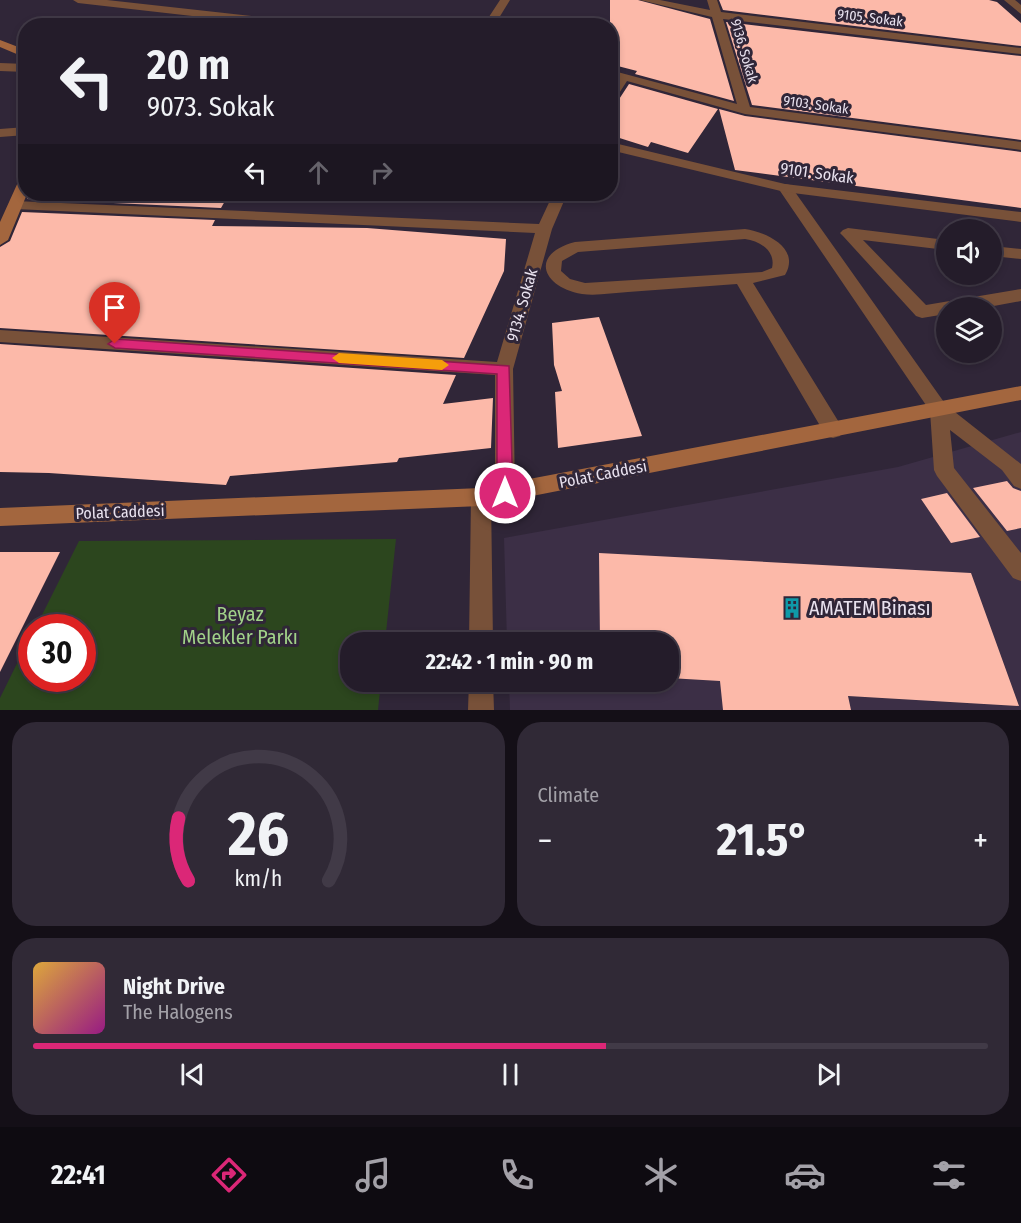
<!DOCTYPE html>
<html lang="en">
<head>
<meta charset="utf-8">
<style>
	:root { --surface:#241c2a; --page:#302936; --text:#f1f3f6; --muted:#a3a1a8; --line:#413a47; --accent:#db2777 }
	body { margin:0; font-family:"Fira Sans Condensed",sans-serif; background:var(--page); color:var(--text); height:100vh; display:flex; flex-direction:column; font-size:22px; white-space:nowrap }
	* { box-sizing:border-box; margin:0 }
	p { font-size:20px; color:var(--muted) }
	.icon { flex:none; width:33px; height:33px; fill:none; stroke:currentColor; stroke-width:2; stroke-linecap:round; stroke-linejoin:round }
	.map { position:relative; height:710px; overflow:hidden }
	.sheet { display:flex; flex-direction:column; gap:12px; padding:12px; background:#140f17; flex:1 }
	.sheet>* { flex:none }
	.hud { position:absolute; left:18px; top:18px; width:600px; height:183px; border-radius:24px; box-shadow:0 3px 9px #0003,0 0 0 2px var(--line); background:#241c2a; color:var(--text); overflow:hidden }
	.controls { position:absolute; left:936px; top:219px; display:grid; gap:12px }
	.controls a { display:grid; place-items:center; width:66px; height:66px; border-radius:50%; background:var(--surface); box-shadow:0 3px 9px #0003,0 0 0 2px var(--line); font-size:30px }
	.speed { position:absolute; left:18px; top:614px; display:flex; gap:12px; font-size:30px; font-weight:700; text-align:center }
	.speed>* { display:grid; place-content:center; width:78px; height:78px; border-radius:50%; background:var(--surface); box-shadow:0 3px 9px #0003,0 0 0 2px var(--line); line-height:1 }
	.speed .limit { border:9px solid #d22; background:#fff; color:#111 }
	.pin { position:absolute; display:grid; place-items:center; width:51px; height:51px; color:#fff; margin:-62px -26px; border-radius:50% 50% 50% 0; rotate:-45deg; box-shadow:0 0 6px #0007 }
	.pin .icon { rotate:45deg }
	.me { position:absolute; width:66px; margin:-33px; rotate:0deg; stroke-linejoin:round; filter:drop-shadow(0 0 4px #0008) }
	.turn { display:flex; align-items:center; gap:21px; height:126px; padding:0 30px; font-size:27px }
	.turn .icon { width:78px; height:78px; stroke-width:2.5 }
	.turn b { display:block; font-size:42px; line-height:51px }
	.lanes { display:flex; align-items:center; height:57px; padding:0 30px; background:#0003; justify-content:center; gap:30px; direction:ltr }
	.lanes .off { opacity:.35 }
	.big { font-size:45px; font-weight:700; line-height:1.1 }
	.sheet .card { flex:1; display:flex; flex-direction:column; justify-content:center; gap:9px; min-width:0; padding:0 21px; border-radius:24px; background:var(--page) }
	.sheet .dial { align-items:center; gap:0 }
	.dial svg { height:156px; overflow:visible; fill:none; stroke:var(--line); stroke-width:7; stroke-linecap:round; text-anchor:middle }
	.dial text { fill:var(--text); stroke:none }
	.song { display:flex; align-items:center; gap:18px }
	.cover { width:72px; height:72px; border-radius:9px; background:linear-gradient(135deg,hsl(40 70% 55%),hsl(310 70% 35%)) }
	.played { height:6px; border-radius:3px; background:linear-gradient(90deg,var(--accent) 60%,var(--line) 60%) }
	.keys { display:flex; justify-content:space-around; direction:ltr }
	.heat { display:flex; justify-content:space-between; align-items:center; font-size:33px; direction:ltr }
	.sheet .tiles { flex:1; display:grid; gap:12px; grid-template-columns:1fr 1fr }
	.card:last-child { grid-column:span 2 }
	.trip { position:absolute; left:340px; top:632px; width:339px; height:60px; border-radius:24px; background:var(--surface); box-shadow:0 3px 9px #0003,0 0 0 2px var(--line); font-weight:700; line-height:60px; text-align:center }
	.tab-bar { display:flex; height:96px; justify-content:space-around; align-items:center; background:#0e0b11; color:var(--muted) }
	.tab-bar .icon { width:42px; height:42px }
	.tab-bar .on { color:var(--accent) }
	.tab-bar b { font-size:27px; color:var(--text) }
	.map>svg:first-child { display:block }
</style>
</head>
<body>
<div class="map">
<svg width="1021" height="710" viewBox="0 0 1021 710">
	<rect width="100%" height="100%" fill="#302638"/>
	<path fill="#3c2f46" d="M1021,432V710H510L509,681H669V642H507L504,538L898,467Z"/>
	<path fill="#2c461e" d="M396,539L385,642H351V681H381L378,710H0V698L31,635L32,678H82V627H36L79,541Z"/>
	<path fill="#fcb9a9" d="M610,0H638L710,19L734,101L635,74L637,71L610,64Z
		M719,0H989L997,2L1021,23V46L723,10Z
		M726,22L1021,56V140L752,105Z
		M629,84L718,109L688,153L651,142L648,147L610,135V113Z
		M719,109L745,116L1021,152V208L735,170Z
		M29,194H229L221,208L27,199Z
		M22,212L215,220L212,226L367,228L506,239L504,271L464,358L0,328V247L10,241Z
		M599,317L642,436L558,448L555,392L562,391L554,365L552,323Z
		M0,344L456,375L443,404L493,398L491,448L399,458L397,462L230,476L226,485L49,473L0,472Z
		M1007,481L1013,488L1021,491V528L1007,531L973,488Z
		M947,493L980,537L951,543L921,499Z
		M0,552H60L0,672Z
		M599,553L971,573L1019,706L848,696L851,710H723L720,681L669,678V642H600Z"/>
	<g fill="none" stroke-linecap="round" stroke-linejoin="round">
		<path fill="#785139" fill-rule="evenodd" d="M785,184L790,185L946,405L1021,464V489L1014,486L1002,470L950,430L954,468L1021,553V581L1013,578L937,476L934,470L930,411L778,188Z
			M848,228L946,240V250L863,240L926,305L1021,289V301L983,308H946V314L922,318L916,316L843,236L840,233L843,230Z
			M745,229C766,232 801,248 785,275L753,283L840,424L843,430L840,436L833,438L826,436L737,284C701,287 664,289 628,292C613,293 596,296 582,294C542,287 529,254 575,242ZM745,239C760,241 776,251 772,268L762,272L585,283L570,279L561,271L562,261L578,252Z
			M992,246L1021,249V259L992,256Z"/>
		<path fill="#785139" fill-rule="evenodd" d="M73,0H107L315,23L320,26H280L78,3Z
			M500,0H510L494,26H483Z
			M640,0H660L710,10L707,0H717L721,12L1021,48V54L723,19L750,107L1021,142V150L745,114L627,81L614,101L610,102V88L617,79L610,77V70L737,104L712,17Z
			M1004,0H1015L1021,5V14Z
			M0,63L26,64V72L0,71Z
			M26,127V135L0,137V129Z
			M610,142L785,184L1021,212V222L785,192L610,150Z
			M553,194H567L552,229L513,369L515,493L512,499L505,502L498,499L495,493V375L0,342V330L497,362L535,233L15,209L8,205L15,201L539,224Z
			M481,488L488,491L491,497L493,642H469L471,497L474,491Z
			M469,681H493L494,710H468Z"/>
		<path fill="#a3663e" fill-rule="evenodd" d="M0,40L26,50V58L0,47Z
			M26,176L27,194L8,240L0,245V222L19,180Z
			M1021,386V400L481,506L0,526V508L481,488Z"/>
	</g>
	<path fill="#db2777" stroke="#8e194d" stroke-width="1.5" d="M115,339L509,366L513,493L511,497H499L497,493V374L115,348L108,344Z"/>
	<path fill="#f59e0b" d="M339,353L442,360L449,365L442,370L339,363L332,358Z"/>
	<defs>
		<g id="building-bare" transform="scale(1.62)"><path d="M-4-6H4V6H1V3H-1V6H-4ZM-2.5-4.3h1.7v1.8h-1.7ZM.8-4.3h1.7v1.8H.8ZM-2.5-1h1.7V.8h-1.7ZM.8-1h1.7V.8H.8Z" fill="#0f9aa8" stroke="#302638" stroke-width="2.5" paint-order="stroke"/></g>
	</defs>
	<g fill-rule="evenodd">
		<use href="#building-bare" x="792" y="608"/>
	</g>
	<g text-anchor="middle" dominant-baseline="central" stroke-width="6" stroke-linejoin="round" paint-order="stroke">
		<g font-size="14" fill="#e9e2ef" stroke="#302638">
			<text transform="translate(870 18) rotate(7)">9105. Sokak</text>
			<text transform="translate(744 51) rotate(74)">9136. Sokak</text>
			<text transform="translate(816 105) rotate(8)">9103. Sokak</text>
		</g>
		<g font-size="16" fill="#e9e2ef" stroke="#302638">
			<text transform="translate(817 173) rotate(8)">9101. Sokak</text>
			<text transform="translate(522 305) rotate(-74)">9134. Sokak</text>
			<text transform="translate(603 474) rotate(-11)">Polat Caddesi</text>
			<text transform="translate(120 512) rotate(-2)">Polat Caddesi</text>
		</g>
		<g font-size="20" fill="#e9e2ef" stroke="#302638" text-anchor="start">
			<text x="809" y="608">AMATEM Binası</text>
		</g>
		<g font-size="20" fill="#a1d289" stroke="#302638">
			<text x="240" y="614">Beyaz<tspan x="240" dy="23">Melekler Parkı</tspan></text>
		</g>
	</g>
</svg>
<div class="controls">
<a><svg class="icon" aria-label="sound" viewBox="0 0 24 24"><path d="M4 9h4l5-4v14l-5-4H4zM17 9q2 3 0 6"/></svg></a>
<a><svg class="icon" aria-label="layers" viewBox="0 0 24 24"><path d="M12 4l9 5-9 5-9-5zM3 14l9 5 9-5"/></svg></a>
</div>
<div class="speed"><div class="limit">30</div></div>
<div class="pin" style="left:115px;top:344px;background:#d93025"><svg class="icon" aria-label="arrive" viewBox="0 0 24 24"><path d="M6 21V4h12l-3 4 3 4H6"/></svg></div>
<svg class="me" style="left:505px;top:493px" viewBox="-20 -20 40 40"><circle r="17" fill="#db2777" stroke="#fff" stroke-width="3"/><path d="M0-11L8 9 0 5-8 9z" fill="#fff"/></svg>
<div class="trip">22:42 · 1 min · 90 m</div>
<div class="hud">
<div class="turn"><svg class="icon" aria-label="left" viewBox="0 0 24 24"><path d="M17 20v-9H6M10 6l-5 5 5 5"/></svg><div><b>20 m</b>9073. Sokak</div></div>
<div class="lanes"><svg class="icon" aria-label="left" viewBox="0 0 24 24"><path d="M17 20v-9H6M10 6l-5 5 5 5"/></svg><svg class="icon off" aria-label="ahead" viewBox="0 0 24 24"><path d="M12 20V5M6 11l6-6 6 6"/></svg><svg class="icon off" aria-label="right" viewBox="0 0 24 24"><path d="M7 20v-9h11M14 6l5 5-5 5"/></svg></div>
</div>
</div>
<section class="sheet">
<div class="tiles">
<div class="card dial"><svg viewBox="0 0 100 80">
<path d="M14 69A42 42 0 1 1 86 69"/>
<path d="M14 69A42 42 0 0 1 9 37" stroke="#db2777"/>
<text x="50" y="56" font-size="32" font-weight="700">26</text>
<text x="50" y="72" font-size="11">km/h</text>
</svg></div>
<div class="card"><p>Climate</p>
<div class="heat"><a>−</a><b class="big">21.5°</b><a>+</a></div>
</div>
<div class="card">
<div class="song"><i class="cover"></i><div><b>Night Drive</b><p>The Halogens</p></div></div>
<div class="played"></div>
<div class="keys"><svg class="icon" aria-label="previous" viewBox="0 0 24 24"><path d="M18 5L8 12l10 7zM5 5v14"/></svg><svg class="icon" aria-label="pause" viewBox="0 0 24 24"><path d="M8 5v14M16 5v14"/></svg><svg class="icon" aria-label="next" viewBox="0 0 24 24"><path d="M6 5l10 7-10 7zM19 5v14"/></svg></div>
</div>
</div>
</section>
<nav class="tab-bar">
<b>22:41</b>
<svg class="icon on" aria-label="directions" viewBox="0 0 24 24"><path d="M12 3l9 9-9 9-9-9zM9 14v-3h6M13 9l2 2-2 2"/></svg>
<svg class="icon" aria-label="music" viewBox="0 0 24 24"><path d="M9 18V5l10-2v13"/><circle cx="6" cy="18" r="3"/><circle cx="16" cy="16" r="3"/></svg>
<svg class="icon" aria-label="phone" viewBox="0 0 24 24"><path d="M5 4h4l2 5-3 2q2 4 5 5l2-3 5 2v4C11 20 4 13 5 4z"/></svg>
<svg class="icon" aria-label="climate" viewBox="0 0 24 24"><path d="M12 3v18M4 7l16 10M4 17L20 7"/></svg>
<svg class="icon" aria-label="car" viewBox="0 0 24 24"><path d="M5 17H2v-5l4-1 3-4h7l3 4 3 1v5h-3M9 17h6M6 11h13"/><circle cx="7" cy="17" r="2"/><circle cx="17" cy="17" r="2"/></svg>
<svg class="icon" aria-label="filters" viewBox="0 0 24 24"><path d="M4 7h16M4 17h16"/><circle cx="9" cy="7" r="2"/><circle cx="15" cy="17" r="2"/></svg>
</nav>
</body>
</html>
